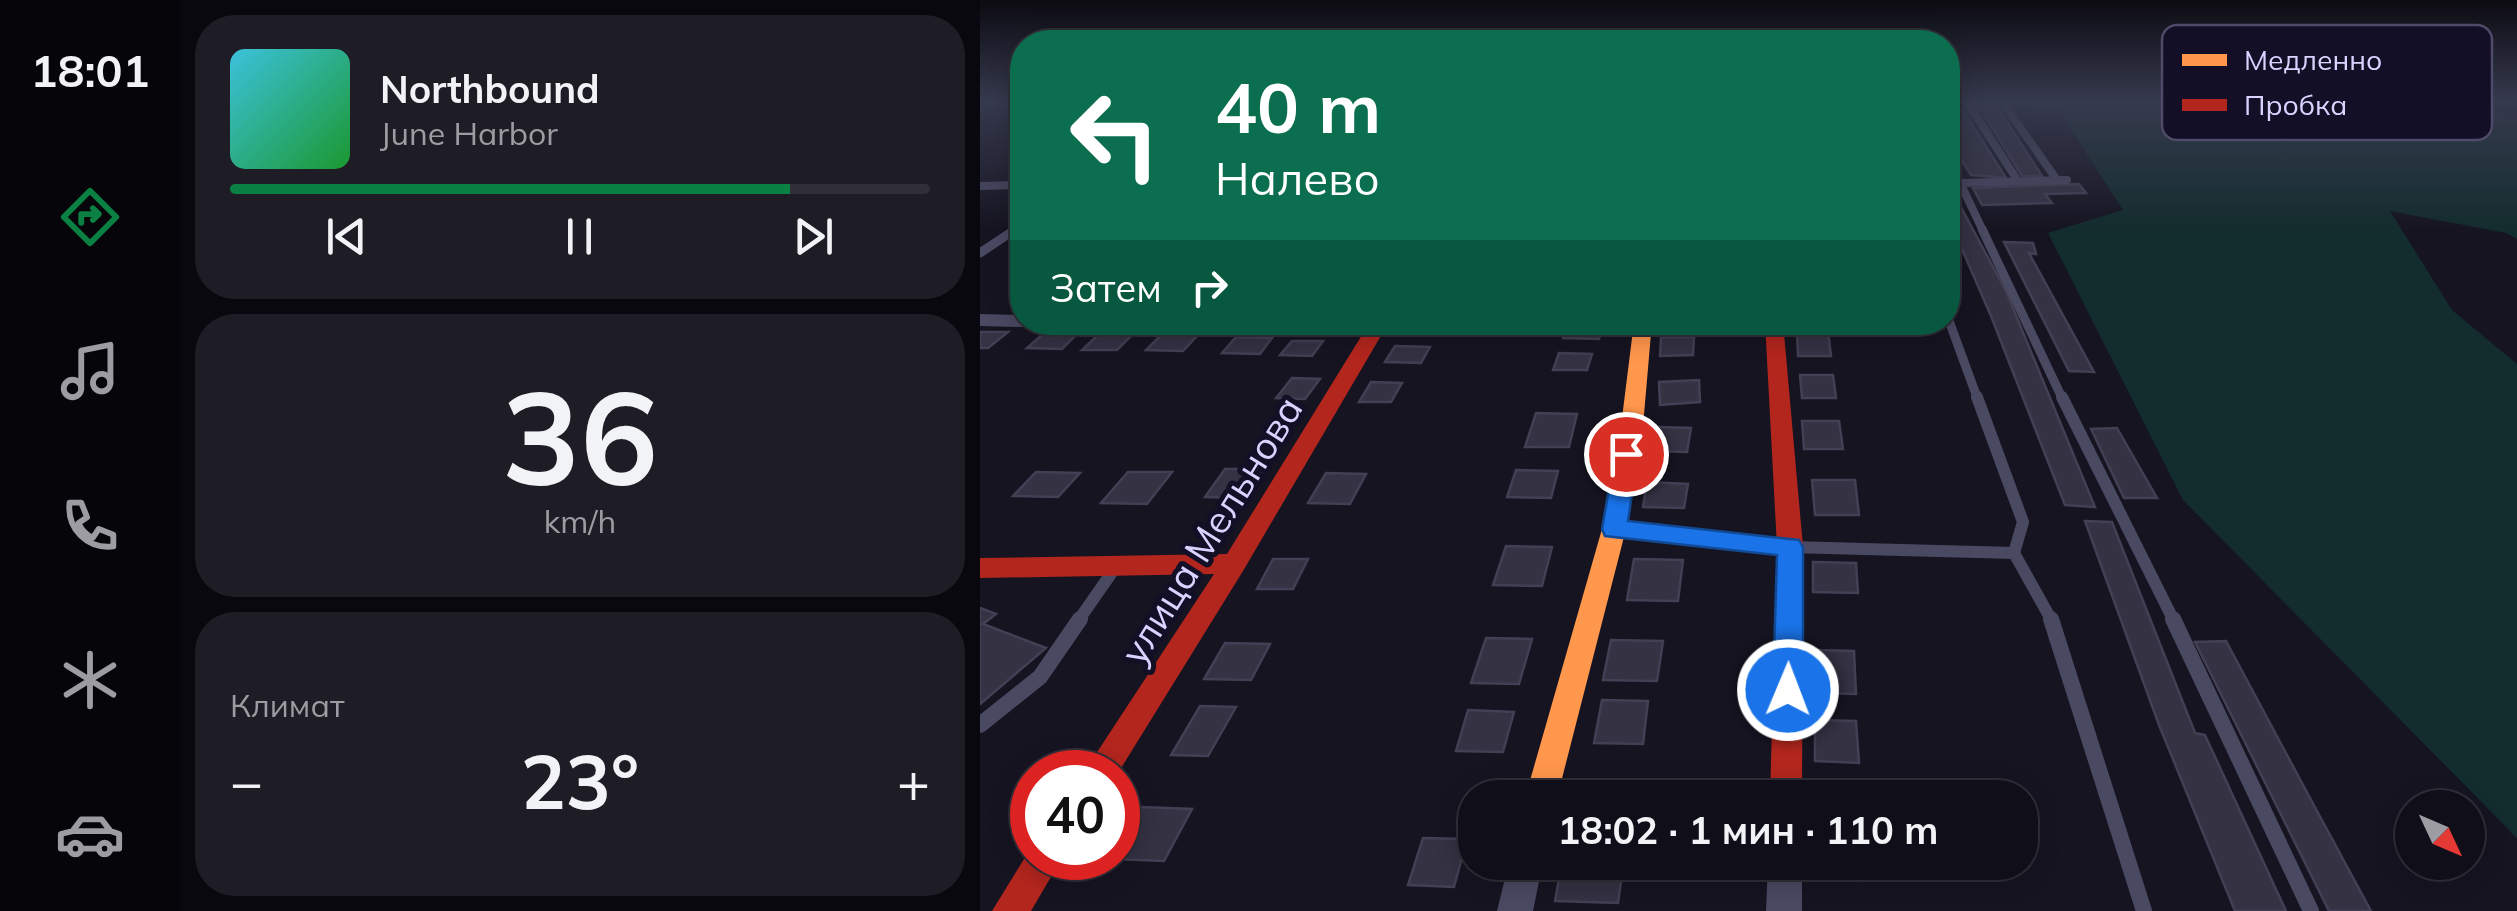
<!DOCTYPE html>
<html lang="ru">
<head>
<meta charset="utf-8">
<style>
	:root { --surface:#100f19; --page:#1e1d26; --text:#f1f3f6; --muted:#9c9ca2; --line:#302f38; --accent:#0b8043 }
	body { margin:0; font-family:Mulish,sans-serif; background:var(--page); color:var(--text); height:100vh; display:flex; flex-direction:column; font-size:38px; white-space:nowrap }
	* { box-sizing:border-box; margin:0 }
	p { font-size:32px; color:var(--muted) }
	.icon { flex:none; width:55px; height:55px; fill:none; stroke:currentColor; stroke-width:2; stroke-linecap:round; stroke-linejoin:round }
	.map { position:relative; flex:1; overflow:hidden }
	.panel { display:flex; flex-direction:column; gap:15px; padding:15px; background:#09080e; width:800px }
	.panel>* { flex:none }
	.hud { position:absolute; left:30px; top:30px; width:950px; height:305px; border-radius:40px; box-shadow:0 5px 25px #0003,0 0 0 2px var(--line); background:#0b6e4f; color:#fff; overflow:hidden }
	.needle { width:65px; rotate:134deg }
	.fabs { position:absolute; left:1415px; top:790px; display:grid; gap:20px }
	.fabs a { display:grid; place-items:center; width:90px; height:90px; border-radius:50%; background:var(--surface); box-shadow:0 5px 25px #0003,0 0 0 2px var(--line); font-size:50px }
	.speed { position:absolute; left:30px; top:750px; display:flex; gap:20px; font-size:50px; font-weight:700; text-align:center }
	.speed>* { display:grid; place-content:center; width:130px; height:130px; border-radius:50%; background:var(--surface); box-shadow:0 5px 25px #0003,0 0 0 2px var(--line); line-height:1 }
	.speed .limit { border:15px solid #d22; background:#fff; color:#111 }
	.pin { position:absolute; display:grid; place-items:center; width:85px; height:85px; color:#fff; margin:-42px; border:5px solid #fff; border-radius:50%; box-shadow:0 2px 10px #0007 }
	.me { position:absolute; width:110px; margin:-55px; rotate:1deg; stroke-linejoin:round; filter:drop-shadow(0 0 8px #0008) }
	.turn { display:flex; align-items:center; gap:35px; height:210px; padding:0 40px; font-size:45px }
	.turn .icon { width:130px; height:130px; stroke-width:2.5 }
	.turn b { display:block; font-size:70px; line-height:85px }
	.then { display:flex; align-items:center; height:95px; padding:0 40px; background:#0003; gap:20px; font-size:38px }
	.big { font-size:75px; font-weight:700; line-height:1.1 }
	.panel .tile { flex:1; display:flex; flex-direction:column; justify-content:center; gap:15px; min-width:0; padding:0 35px; border-radius:40px; background:var(--page) }
	.panel .dial { align-items:center; gap:0 }
	.dial b { font-size:130px; line-height:1 }
	.song { display:flex; align-items:center; gap:30px }
	.cover { width:120px; height:120px; border-radius:15px; background:linear-gradient(135deg,hsl(190 70% 55%),hsl(130 70% 35%)) }
	.played { height:10px; border-radius:5px; background:linear-gradient(90deg,var(--accent) 80%,var(--line) 80%) }
	.keys { display:flex; justify-content:space-around; direction:ltr }
	.heat { display:flex; justify-content:space-between; align-items:center; font-size:55px; direction:ltr }
	.trip { position:absolute; left:478px; top:780px; width:580px; height:100px; border-radius:40px; background:var(--surface); box-shadow:0 5px 25px #0003,0 0 0 2px var(--line); font-weight:700; line-height:100px; text-align:center }
	main { display:flex; flex:1; min-height:0 }
	.tabs { display:flex; flex-direction:column; width:180px; justify-content:space-around; align-items:center; background:#06060a; color:var(--muted) }
	.tabs .icon { width:70px; height:70px }
	.tabs .selected { color:var(--accent) }
	.tabs b { font-size:45px; color:var(--text) }
	.map>svg:first-child { display:block }
</style>
</head>
<body>
<main>
<nav class="tabs">
<b>18:01</b>
<svg class="icon selected" aria-label="directions" viewBox="0 0 24 24"><path d="M12 3l9 9-9 9-9-9zM9 14v-3h6M13 9l2 2-2 2"/></svg>
<svg class="icon" aria-label="music" viewBox="0 0 24 24"><path d="M9 18V5l10-2v13"/><circle cx="6" cy="18" r="3"/><circle cx="16" cy="16" r="3"/></svg>
<svg class="icon" aria-label="phone" viewBox="0 0 24 24"><path d="M5 4h4l2 5-3 2q2 4 5 5l2-3 5 2v4C11 20 4 13 5 4z"/></svg>
<svg class="icon" aria-label="climate" viewBox="0 0 24 24"><path d="M12 3v18M4 7l16 10M4 17L20 7"/></svg>
<svg class="icon" aria-label="car" viewBox="0 0 24 24"><path d="M5 17H2v-5l4-1 3-4h7l3 4 3 1v5h-3M9 17h6M6 11h13"/><circle cx="7" cy="17" r="2"/><circle cx="17" cy="17" r="2"/></svg>
</nav>
<section class="panel">
<div class="tile">
<div class="song"><i class="cover"></i><div><b>Northbound</b><p>June Harbor</p></div></div>
<div class="played"></div>
<div class="keys"><svg class="icon" aria-label="previous" viewBox="0 0 24 24"><path d="M18 5L8 12l10 7zM5 5v14"/></svg><svg class="icon" aria-label="pause" viewBox="0 0 24 24"><path d="M8 5v14M16 5v14"/></svg><svg class="icon" aria-label="next" viewBox="0 0 24 24"><path d="M6 5l10 7-10 7zM19 5v14"/></svg></div>
</div>
<div class="tile dial"><b>36</b><p>km/h</p></div>
<div class="tile"><p>Климат</p>
<div class="heat"><a>−</a><b class="big">23°</b><a>+</a></div>
</div>
</section>
<div class="map">
<svg width="1537" height="911" viewBox="0 0 1537 911">
	<rect width="100%" height="100%" fill="#161421"/>
	<path fill="#132c2d" d="M1029,102H1498L1537,120V239L1526,233L1410,211L1472,310L1537,364V838L1203,500L1068,233L1143,210L1079,111Z"/>
	<path fill="#343243" stroke="#433f54" stroke-width="2.5" d="M968,102H978L1026,178L991,175L968,139Z
		M998,105H1016L1062,176H1042Z
		M968,183L1026,291L1115,507L1085,505L1011,316L968,217Z
		M1099,184L1106,193L1065,194L1072,203L1002,205L993,188Z
		M1024,242L1053,243L1056,254L1049,253L1114,372L1089,371Z
		M588,322H624L619,339L583,338Z
		M817,331H848L851,356H818Z
		M0,332H28L8,348H0Z
		M64,333H98L82,349L47,348Z
		M120,333H154L137,350H102Z
		M181,335L217,336L203,351L166,350Z
		M256,337L292,338L280,354L242,353Z
		M681,337H714L713,355L680,356Z
		M312,341H343L332,356L300,355Z
		M415,346L450,347L441,363L405,362Z
		M579,353L612,354L607,370H573Z
		M820,375H853L856,398H822Z
		M312,378L340,379L325,399L296,398Z
		M719,380L720,402L680,405L679,382Z
		M391,382L422,383L411,402H379Z
		M556,413L597,414L589,447H545Z
		M822,421H859L863,449H824Z
		M679,427L711,428L707,452L674,451Z
		M1137,428L1177,498H1144L1111,429Z
		M245,469H285L265,498L225,497Z
		M536,470L578,471L571,498L527,497Z
		M56,472L100,473L78,497L33,496Z
		M148,472H192L167,504L121,503Z
		M346,473L386,474L370,504L328,503Z
		M832,480H875L879,515H835Z
		M667,482L708,484L704,508L663,507Z
		M1105,521L1132,522L1215,733L1225,735L1306,911H1255L1179,725Z
		M526,546L572,547L562,586L513,585Z
		M293,559H328L313,589H277Z
		M654,559L703,560L698,601L647,600Z
		M833,562L876,563L878,593L833,592Z
		M0,608L16,614L3,624L66,648L0,704Z
		M506,638L552,639L539,684L491,683Z
		M631,640L683,641L677,681L623,680Z
		M1246,641L1330,798L1391,911H1349L1215,642Z
		M245,643L290,644L271,680L224,679Z
		M835,650L874,651L876,694L837,693Z
		M622,700L668,701L663,744L614,743Z
		M220,706L256,707L228,756L191,755Z
		M488,710L534,712L523,752L476,751Z
		M835,720L876,721L879,763L835,761Z
		M162,807L212,809L184,861L133,859L138,858Z
		M443,838L487,839L474,887L428,885Z
		M582,862H644L638,903L575,901Z
		M837,862H880L881,881L837,879Z"/>
	<g fill="none" stroke-linecap="round" stroke-linejoin="round">
		<path stroke="#4a4962" stroke-width="8" d="M987,102L1038,181
			M1025,106L1077,180
			M968,157L1003,231
			M981,183L1087,180
			M32,231L42,225"/>
		<path stroke="#4a4962" stroke-width="9" d="M1002,229L1083,400
			M0,253L36,229
			M968,318L998,400"/>
		<path stroke="#4a4962" stroke-width="12" d="M997,397L1043,522L1034,553L1072,621
			M1082,397L1194,621
			M634,529L810,547L1034,553
			M98,621L135,568"/>
		<path stroke="#4a4962" stroke-width="16" d="M1071,619L1164,911
			M1193,619L1331,911
			M0,725L60,677L100,619"/>
		<path fill="#4a4962" fill-rule="evenodd" d="M42,181V189L0,190V182Z
			M0,314L42,315V322H50L42,327L0,326Z
			M529,862H563L553,911H517Z
			M788,862H822V911H786Z"/>
		<path fill="#ff974d" fill-rule="evenodd" d="M100,322H360L396,323L405,329L396,335L109,328Z
			M654,322H672L663,426L646,529L577,798H545L622,529L641,426Z"/>
		<path fill="#b3261e" fill-rule="evenodd" d="M390,322H409L263,571L138,773L104,772L234,574L0,578V558L247,554Z
			M785,322H803L823,547L822,798H790L797,547Z
			M52,846V858H82L51,911H12Z"/>
	</g>
	<linearGradient id="sky" x2="0" y2="1"><stop stop-color="#0c0b12"/><stop offset="0.44" stop-color="#363a4e"/><stop offset="1" stop-color="#363a4e" stop-opacity="0"/></linearGradient>
	<rect width="1537" height="230" fill="url(#sky)"/>
	<path fill="#1a73e8" stroke="#114b97" stroke-width="2.5" d="M646,447L658,454L648,521L819,540L823,547V690L818,699L808,703L797,699L793,690L797,555L625,536L622,529L635,454Z"/>
	<g text-anchor="middle" dominant-baseline="central" stroke-width="10" stroke-linejoin="round" paint-order="stroke">
		<g font-size="38" fill="#d9d4ff" stroke="#130f26">
			<text transform="translate(231 530) rotate(-58)">улица Мельнова</text>
		</g>
	</g>
	<rect x="1182" y="25" width="330" height="115" rx="15" fill="#130f26" stroke="#4e4a67" stroke-width="2.5"/>
	<rect x="1202" y="54" width="45" height="12" fill="#ff974d"/>
	<rect x="1202" y="99" width="45" height="12" fill="#b3261e"/>
	<g font-size="28" fill="#d9d4ff">
		<text x="1264" y="70">Медленно</text>
		<text x="1264" y="115">Пробка</text>
	</g>
</svg>
<div class="fabs">
<a><svg class="needle" viewBox="-14 -14 28 28"><path d="M0-13l5 13h-10z" fill="#e53935"/><path d="M0 13l5-13h-10z" fill="#9c9ca2"/></svg></a>
</div>
<div class="speed"><div class="limit">40</div></div>
<div class="pin" style="left:646px;top:454px;background:#d93025"><svg class="icon" aria-label="arrive" viewBox="0 0 24 24"><path d="M6 21V4h12l-3 4 3 4H6"/></svg></div>
<svg class="me" style="left:808px;top:690px" viewBox="-20 -20 40 40"><circle r="17" fill="#1a73e8" stroke="#fff" stroke-width="3"/><path d="M0-11L8 9 0 5-8 9z" fill="#fff"/></svg>
<div class="trip">18:02 · 1 мин · 110 m</div>
<div class="hud">
<div class="turn"><svg class="icon" aria-label="left" viewBox="0 0 24 24"><path d="M17 20v-9H6M10 6l-5 5 5 5"/></svg><div><b>40 m</b>Налево</div></div>
<div class="then">Затем<svg class="icon" aria-label="right" viewBox="0 0 24 24"><path d="M7 20v-9h11M14 6l5 5-5 5"/></svg></div>
</div>
</div>
</main>
</body>
</html>
